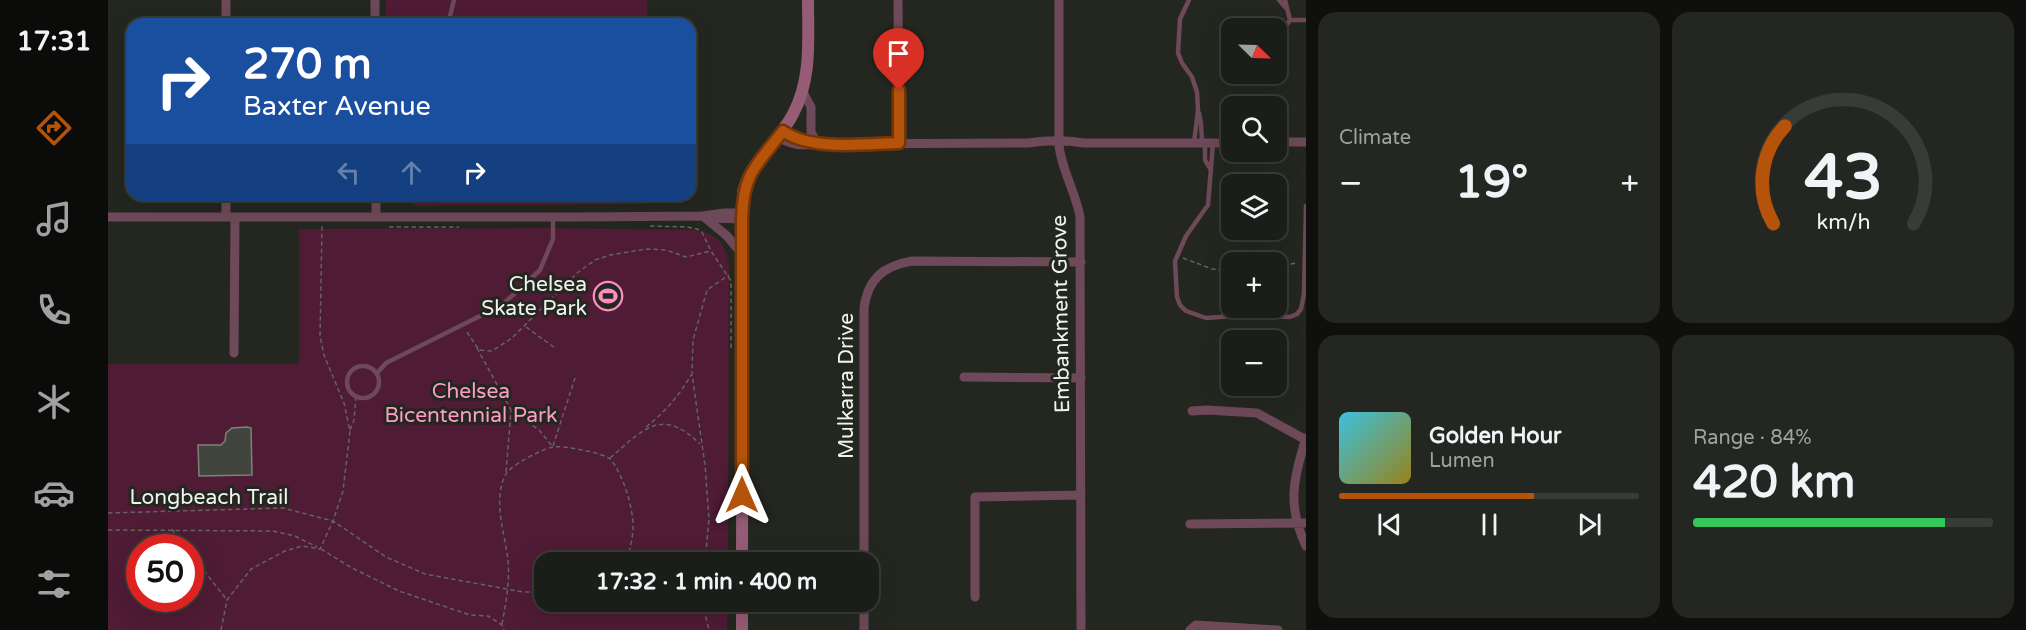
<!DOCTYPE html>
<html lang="en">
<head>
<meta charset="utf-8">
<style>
	:root { --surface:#1b1d18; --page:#242621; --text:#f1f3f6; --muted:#a0a2a2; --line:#393b37; --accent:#b45309 }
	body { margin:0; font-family:"Varela Round",sans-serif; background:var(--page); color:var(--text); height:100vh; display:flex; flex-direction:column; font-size:22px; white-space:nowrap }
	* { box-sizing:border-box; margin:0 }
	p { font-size:20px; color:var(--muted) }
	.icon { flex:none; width:33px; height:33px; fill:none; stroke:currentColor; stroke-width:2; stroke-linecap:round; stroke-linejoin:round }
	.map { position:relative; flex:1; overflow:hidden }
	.details { display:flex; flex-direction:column; gap:12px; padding:12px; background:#0f100d; width:720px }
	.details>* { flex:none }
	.top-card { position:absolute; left:18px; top:18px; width:570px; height:183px; border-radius:18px; box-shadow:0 6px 24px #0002,0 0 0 2px var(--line); background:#1a4fa0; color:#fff; overflow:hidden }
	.needle { width:39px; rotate:113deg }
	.controls { position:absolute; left:1113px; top:18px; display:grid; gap:12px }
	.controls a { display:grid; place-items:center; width:66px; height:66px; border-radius:12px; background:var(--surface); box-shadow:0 6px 24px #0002,0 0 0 2px var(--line); font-size:30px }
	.speed { position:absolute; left:18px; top:534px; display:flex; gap:12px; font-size:30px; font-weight:700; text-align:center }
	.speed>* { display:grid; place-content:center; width:78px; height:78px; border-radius:50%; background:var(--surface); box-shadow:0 6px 24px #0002,0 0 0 2px var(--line); line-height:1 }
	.speed .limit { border:9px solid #d22; background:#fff; color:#111 }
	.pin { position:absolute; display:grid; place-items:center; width:51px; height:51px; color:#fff; margin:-62px -26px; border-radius:50% 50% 50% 0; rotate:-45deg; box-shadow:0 0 6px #0007 }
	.pin .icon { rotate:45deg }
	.me { position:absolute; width:66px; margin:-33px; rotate:0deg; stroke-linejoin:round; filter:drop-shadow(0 0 4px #0008) }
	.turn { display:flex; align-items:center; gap:21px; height:126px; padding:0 18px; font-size:27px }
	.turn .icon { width:78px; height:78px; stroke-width:2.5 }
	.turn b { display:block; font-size:42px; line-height:51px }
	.lanes { display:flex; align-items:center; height:57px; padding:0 18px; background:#0003; justify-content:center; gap:30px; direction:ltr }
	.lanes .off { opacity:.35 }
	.big { font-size:45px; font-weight:800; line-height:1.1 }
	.details .tile { flex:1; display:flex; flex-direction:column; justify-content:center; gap:9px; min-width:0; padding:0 21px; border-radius:18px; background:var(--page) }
	.details .dial { align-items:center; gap:0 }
	.dial svg { height:156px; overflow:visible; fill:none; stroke:var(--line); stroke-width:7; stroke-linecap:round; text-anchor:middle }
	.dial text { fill:var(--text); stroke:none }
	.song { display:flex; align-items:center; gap:18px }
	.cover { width:72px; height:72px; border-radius:9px; background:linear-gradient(135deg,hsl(190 70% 55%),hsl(50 70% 35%)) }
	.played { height:6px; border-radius:3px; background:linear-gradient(90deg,var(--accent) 65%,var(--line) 65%) }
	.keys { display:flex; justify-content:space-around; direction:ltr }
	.heat { display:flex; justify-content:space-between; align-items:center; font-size:33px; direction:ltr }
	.charge { height:9px; border-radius:4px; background:linear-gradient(90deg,#34c759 84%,var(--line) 0) }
	.details .tiles { flex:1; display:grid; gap:12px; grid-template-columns:repeat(2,1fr) }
	.trip { position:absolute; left:426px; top:552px; width:345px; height:60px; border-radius:18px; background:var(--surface); box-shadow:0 6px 24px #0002,0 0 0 2px var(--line); font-weight:800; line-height:60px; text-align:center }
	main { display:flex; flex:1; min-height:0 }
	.tabs { display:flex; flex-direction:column; width:108px; justify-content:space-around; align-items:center; background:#0b0c0a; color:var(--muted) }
	.tabs .icon { width:42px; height:42px }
	.tabs .on { color:var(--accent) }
	.tabs b { font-size:27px; color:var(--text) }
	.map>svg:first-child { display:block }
</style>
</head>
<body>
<main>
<nav class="tabs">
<b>17:31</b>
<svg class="icon on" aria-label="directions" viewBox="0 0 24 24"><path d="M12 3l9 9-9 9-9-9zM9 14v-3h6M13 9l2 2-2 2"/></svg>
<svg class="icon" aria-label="music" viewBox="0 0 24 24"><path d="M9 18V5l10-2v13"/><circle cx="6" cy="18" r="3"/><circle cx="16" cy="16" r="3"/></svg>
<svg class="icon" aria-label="phone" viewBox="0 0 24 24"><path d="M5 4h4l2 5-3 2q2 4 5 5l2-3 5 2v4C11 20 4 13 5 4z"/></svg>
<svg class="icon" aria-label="climate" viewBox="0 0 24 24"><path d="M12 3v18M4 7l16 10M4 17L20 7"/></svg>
<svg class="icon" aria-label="car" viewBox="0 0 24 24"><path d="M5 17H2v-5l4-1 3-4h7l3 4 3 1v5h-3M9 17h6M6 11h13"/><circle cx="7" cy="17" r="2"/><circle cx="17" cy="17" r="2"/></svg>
<svg class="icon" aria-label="filters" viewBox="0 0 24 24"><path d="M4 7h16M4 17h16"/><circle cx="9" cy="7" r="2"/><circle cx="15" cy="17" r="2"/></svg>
</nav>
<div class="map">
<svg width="1198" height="630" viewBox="0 0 1198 630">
	<rect width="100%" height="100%" fill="#242720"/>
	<path fill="#4f1b35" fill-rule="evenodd" d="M278,0H539V24H278Z
		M290,195H538V204L308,206Z
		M437,228L585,230C609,234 617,241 621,266L620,558L618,562H436V602H619V630H0V364H191V229ZM32,548H82V598H32Z"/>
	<path fill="#42453d" stroke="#7e8279" stroke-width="1.5" d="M139,427L143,428L144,475L91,476L90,445H113L117,441L118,433L124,428Z"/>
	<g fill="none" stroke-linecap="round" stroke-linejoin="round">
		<path stroke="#62655e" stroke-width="1.5" stroke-dasharray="4.5 3" stroke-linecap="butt" d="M542,226L579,227L589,229L594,232L603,251L623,281V349
			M281,227H351
			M1075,258L1104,269L1124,271
			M1168,267L1188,263
			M419,291L451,292
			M418,327L447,348
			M359,332L371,350L384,351L404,338L469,273L487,260L502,255L539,249L558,250L578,257L603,251
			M369,348L403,410L431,430L445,447
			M538,427C557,412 571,396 583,375
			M242,430L246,420L248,396
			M445,446L467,378
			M502,458C535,430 553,406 592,444
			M398,472L403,411
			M0,513L175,508L225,521L278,557L317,574L415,592H436
			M64,529L78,548
			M0,530L165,531L187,536L209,547
			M213,549L244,568L291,591L362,615L380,616L394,625L396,630
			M82,553L119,600
			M513,562L521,555L539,562
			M597,562L601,519L597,465L584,374L585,340L599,290L621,275
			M594,602L601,630
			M394,624C398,603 402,581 400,560C397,533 384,500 398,474C403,465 434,449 445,447C454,445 496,453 502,459C515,473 526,510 525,528C525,537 522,546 521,555
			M113,630L119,600L143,569L177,551L194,546L212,549L225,521L235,491L242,431L236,403L216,355L212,336L214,226"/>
		<path stroke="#6e4959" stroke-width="4.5" d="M1081,0L1072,19L1070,53L1074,63L1084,77L1089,92L1090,110L1086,143
			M1171,0L1177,7
			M1177,0L1182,20
			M1182,20H1198
			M337,24L341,20L346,0
			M1171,56L1172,35L1182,20
			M1091,113L1093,123L1094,143
			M1097,143V160L1103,170
			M1105,143L1100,205L1078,236L1067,261L1069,297L1072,305L1078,311L1098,318L1139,315L1182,317L1189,314L1193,309L1196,294L1198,206
			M239 382a16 16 0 1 1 32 0a16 16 0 1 1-32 0Z
			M269,373L278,363L394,305L432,270L445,239V218"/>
		<path stroke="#6e4959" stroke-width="9" d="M118,0V24
			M267,0V24
			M790,0L791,143
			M951,0V146C954,171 968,193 972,217L973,630
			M695,92L703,107V132L709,144
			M670,137C683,145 694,146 709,144L920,143C939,140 958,140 976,143H1124
			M1168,142H1198
			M118,195V217
			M268,195V217
			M595,216L619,236L634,254
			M0,217H471L595,216L616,213H634
			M604,218L634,219
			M126,353L127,217
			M856,377L973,378
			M1084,411L1099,410L1149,413L1198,440
			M1198,438C1185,479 1179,506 1198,546
			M1082,524L1198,523
			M756,562V308C760,278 776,266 804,261L973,262
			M867,597V497L973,495
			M756,602V630
			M1082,630L1088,625L1170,630"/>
		<path stroke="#965b75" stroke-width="12" d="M634,562L635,192C642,161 671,142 685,114C704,79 700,39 700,0
			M634,602V630"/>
	</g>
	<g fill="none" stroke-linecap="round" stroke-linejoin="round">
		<g stroke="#753606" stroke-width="15">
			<path id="route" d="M634,495V219C635,173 648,166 675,131C703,151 756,144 791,143V90"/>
		</g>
		<use href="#route" stroke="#b45309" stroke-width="10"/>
	</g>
	<defs>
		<g id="stadium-ring" transform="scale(1.5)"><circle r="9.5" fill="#242720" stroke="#fd8ec0" stroke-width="1.5"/><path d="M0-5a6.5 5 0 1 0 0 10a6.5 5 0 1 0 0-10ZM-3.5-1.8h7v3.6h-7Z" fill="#fd8ec0"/></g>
	</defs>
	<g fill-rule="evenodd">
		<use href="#stadium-ring" x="500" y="296"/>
	</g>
	<g text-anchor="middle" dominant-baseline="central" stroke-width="6" stroke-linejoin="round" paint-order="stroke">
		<g font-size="21" fill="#f1f3ee" stroke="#242720" text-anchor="end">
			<text x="479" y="284">Chelsea<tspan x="479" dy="24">Skate Park</tspan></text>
		</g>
		<g font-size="21" fill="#f1f3ee" stroke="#242720">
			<text transform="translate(953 314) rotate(-91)">Embankment Grove</text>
			<text transform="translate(738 386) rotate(-90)">Mulkarra Drive</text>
			<text x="101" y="497">Longbeach Trail</text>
		</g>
		<g font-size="21" fill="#fc9dc7" stroke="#242720">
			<text x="363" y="391">Chelsea<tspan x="363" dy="24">Bicentennial Park</tspan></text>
		</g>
	</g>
</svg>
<div class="controls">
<a><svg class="needle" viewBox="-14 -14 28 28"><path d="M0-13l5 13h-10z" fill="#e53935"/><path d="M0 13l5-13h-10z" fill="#a0a2a2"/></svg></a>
<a><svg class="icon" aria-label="search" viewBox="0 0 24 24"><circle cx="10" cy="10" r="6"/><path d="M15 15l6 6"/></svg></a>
<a><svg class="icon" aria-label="layers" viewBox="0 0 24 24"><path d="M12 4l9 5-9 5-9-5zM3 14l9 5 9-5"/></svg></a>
<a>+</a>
<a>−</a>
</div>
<div class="speed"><div class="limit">50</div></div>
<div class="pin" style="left:791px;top:90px;background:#d93025"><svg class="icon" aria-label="arrive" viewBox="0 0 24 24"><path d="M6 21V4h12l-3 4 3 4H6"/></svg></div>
<svg class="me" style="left:634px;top:495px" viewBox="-20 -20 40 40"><path d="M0-17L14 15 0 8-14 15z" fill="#b45309" stroke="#fff" stroke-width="4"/></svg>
<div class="trip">17:32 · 1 min · 400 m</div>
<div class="top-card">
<div class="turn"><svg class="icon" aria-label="right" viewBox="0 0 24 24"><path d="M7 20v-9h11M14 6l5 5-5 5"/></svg><div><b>270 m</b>Baxter Avenue</div></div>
<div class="lanes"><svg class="icon off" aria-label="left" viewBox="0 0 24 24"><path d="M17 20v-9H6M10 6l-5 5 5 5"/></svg><svg class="icon off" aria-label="ahead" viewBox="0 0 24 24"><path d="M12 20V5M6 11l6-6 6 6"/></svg><svg class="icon" aria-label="right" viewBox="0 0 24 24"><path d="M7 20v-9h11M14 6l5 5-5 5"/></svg></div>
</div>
</div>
<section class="details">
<div class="tiles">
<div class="tile"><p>Climate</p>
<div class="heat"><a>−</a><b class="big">19°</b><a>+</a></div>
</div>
<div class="tile dial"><svg viewBox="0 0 100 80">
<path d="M14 69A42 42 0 1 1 86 69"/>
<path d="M14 69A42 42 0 0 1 20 19" stroke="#b45309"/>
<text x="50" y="56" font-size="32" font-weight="700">43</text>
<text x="50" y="72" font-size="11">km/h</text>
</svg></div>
<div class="tile">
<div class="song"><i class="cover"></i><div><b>Golden Hour</b><p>Lumen</p></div></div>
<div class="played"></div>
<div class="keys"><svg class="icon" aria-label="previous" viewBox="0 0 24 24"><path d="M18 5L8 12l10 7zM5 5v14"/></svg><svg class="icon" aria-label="pause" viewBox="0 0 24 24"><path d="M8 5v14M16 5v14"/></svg><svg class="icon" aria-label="next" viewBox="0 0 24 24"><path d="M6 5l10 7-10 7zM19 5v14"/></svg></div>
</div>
<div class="tile"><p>Range · 84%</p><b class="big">420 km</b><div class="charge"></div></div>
</div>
</section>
</main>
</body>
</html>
